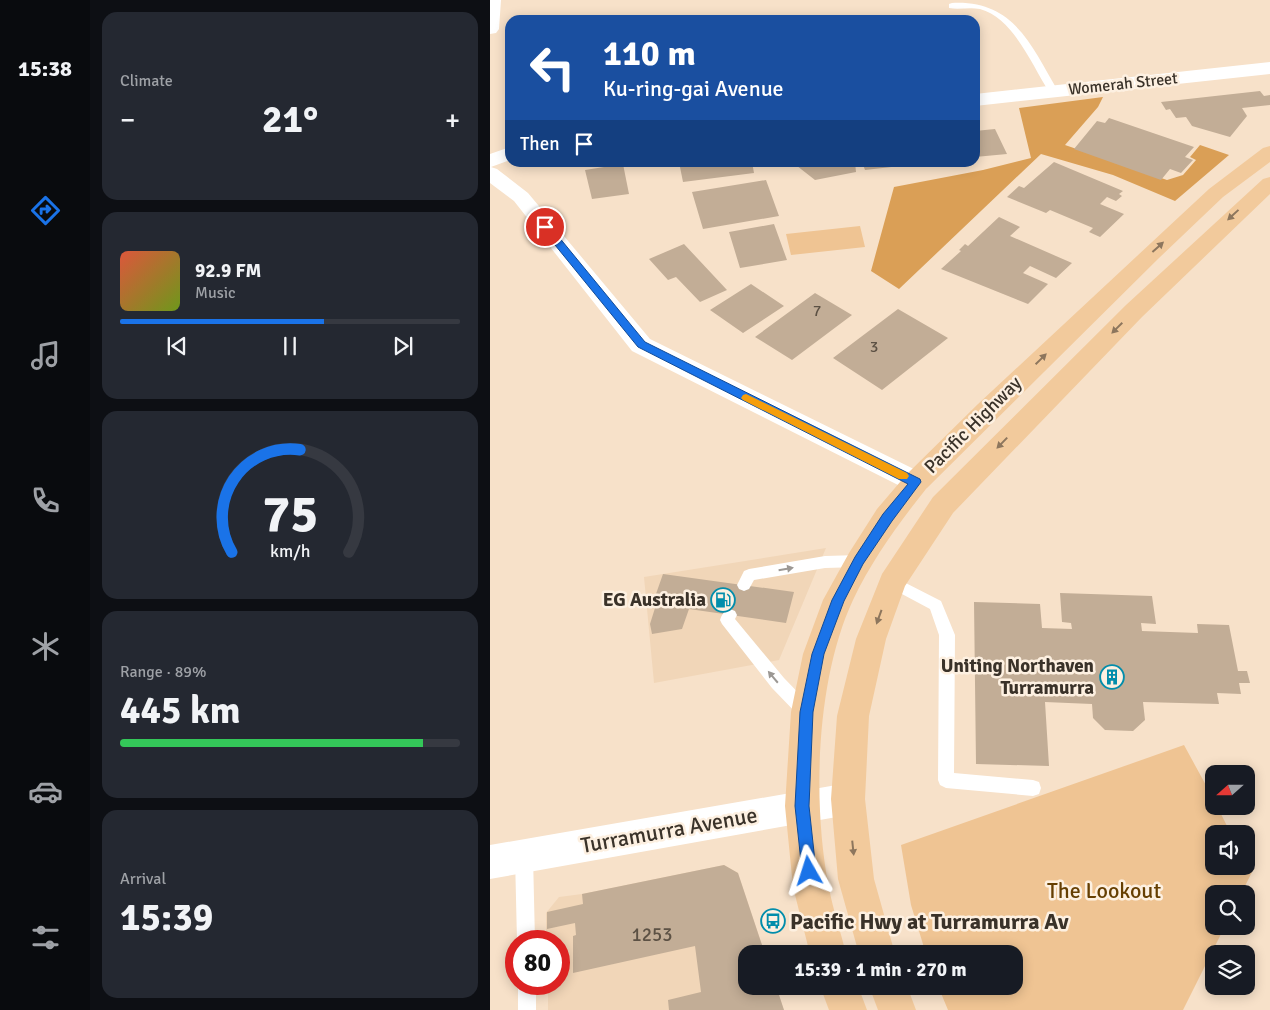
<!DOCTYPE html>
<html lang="en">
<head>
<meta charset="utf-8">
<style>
	:root { --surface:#171b24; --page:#242831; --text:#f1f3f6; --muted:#9ea1a6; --line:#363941; --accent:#1a73e8 }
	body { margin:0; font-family:Signika,sans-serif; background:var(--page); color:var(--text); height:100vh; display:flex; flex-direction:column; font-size:19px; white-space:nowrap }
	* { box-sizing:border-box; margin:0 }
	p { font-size:16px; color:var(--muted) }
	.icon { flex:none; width:28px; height:28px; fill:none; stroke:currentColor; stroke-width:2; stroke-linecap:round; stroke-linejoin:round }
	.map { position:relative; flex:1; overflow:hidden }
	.drawer { display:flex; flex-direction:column; gap:12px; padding:12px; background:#0d0f14; width:400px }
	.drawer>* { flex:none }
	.hud { position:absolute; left:15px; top:15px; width:475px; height:152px; border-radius:15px; box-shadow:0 2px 12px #0003; background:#1a4fa0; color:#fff; overflow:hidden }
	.needle { width:32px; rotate:249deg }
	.fabs { position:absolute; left:715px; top:765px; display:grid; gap:10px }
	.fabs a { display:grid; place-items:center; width:50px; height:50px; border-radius:10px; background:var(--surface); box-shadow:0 2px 12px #0003; font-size:25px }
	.speed { position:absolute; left:15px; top:930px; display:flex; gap:10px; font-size:25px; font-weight:700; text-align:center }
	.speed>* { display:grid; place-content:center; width:65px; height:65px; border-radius:50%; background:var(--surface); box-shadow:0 2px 12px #0003; line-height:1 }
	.speed .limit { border:8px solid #d22; background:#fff; color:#111 }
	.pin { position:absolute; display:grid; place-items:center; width:42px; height:42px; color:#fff; margin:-21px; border:2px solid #fff; border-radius:50%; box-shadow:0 1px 5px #0007 }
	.me { position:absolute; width:55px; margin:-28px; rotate:354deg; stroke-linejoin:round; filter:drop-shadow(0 0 4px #0008) }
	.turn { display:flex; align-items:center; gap:18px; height:105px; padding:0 15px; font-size:22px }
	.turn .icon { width:65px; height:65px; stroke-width:2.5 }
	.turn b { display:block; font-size:35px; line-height:42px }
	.then { display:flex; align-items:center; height:48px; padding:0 15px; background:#0003; gap:10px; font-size:19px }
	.big { font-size:38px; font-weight:800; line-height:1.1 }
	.drawer .card { flex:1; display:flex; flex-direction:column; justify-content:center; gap:8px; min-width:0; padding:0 18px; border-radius:15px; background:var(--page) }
	.drawer .dial { align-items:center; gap:0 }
	.dial svg { height:130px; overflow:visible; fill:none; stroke:var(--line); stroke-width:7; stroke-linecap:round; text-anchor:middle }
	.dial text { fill:var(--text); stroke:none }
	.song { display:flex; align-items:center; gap:15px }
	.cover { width:60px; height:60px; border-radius:8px; background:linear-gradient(135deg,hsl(10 70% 55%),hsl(80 70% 35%)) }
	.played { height:5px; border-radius:2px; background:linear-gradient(90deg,var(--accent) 60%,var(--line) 60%) }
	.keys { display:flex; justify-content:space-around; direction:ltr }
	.heat { display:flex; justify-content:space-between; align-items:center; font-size:28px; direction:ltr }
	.charge { height:8px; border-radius:4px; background:linear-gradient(90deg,#34c759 89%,var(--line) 0) }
	.trip { position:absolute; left:248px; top:945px; width:285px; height:50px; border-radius:15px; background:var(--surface); box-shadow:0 2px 12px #0003; font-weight:800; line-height:50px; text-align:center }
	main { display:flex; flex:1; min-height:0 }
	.menu { display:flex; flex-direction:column; width:90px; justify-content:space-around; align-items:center; background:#090b0e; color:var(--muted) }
	.menu .icon { width:35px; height:35px }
	.menu .current { color:var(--accent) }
	.menu b { font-size:22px; color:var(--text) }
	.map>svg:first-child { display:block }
</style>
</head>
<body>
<main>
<nav class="menu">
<b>15:38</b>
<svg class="icon current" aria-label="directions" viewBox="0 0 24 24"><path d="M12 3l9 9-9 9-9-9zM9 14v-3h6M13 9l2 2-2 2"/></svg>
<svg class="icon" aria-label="music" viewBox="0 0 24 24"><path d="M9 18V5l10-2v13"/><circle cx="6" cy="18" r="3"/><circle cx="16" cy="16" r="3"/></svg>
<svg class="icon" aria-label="phone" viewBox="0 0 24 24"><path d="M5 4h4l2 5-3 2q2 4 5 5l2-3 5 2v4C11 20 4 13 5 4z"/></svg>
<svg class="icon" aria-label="climate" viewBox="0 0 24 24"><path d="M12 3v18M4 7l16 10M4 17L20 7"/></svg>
<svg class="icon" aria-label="car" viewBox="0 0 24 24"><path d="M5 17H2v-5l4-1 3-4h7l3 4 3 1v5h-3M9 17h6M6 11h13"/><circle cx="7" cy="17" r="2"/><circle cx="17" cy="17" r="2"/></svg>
<svg class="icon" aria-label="filters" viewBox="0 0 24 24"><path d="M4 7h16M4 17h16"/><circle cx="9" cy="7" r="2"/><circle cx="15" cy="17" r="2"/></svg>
</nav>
<section class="drawer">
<div class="card"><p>Climate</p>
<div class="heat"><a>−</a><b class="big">21°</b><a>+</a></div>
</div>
<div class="card">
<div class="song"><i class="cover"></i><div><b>92.9 FM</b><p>Music</p></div></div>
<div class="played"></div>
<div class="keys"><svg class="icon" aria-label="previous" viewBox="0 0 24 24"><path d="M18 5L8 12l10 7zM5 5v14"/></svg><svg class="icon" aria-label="pause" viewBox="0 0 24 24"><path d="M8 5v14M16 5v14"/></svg><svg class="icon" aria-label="next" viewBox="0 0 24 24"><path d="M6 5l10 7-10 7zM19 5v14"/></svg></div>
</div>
<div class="card dial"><svg viewBox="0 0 100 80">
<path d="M14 69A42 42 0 1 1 86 69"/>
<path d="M14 69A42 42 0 0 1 56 6" stroke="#1a73e8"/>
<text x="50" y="56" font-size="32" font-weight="700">75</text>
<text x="50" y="72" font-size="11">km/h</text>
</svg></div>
<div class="card"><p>Range · 89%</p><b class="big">445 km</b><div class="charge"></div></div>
<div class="card"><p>Arrival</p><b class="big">15:39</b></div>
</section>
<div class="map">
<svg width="780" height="1010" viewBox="0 0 780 1010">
	<rect width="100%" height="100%" fill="#f7e1c9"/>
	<path fill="#f1d6b8" d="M336,548L289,660L164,683L154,577Z
		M234,865L248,873L275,954H256V986H286L294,1010H58V984H69V941H56V913L69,897L92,894Z"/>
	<path fill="#efc493" d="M370,226L375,247L301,255L296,234Z
		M694,745L724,800V806H727L741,834H724V866H756V862L762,872L751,894H724V926H735L693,1010H458L448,986H524V954H436L421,905L411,845Z"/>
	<path fill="#da9f56" d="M613,97L608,107L575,145L677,180L693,175L706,160L700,157L710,145L739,155L685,201L623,175L551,154L409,289L381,271L404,187L493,170L541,158L529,108Z"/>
	<path fill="#c2ad96" d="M770,91L774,96L780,95V105L752,108L757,116L740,137L702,126L696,117L686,118L680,109L676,110L671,102Z
		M619,118L704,147L695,157L703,160L691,173L680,169L671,180L584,149L607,121L615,123Z
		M505,129L517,154L485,157V131Z
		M189,162H262L264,173L193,182Z
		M302,162H365L366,172L325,180Z
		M372,162H428V164L375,170Z
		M564,162L633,191L629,194L632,196L626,201L617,197L610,204L634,214L610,237L599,232L603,228L560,210L556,213L517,197L529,186L534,188Z
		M133,164L139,194L102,199L95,170Z
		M276,180L289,216L213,229L202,192Z
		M509,217L530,227L520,236L582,263L566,278L540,266L533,273L558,284L538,304L451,269L471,251L469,250L475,244L478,246Z
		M284,224L297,260L250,268L239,232Z
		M194,244L237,290L210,302L186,277L178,280L159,259Z
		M261,284L294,306L253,333L220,310Z
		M325,293L362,315L302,360L265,337Z
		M408,309L458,338L392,390L343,358Z
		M173,574L304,592L296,623L199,609L192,629L162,634L160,624L165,608H161Z
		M570,593L662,596L666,624L651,623L652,631L708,633L707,624L739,625L748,671H757L760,683H749L751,694L727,693L729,704L653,702L655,720L643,731L615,730L603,718L602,704L555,702L559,766L486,764L484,602L550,604L552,628L582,629L581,623L572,622Z
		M234,865L248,873L275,954H256V986H286L294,1010H179L178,1000L211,992L205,946L83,973V936L86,935L85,923L57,929V912L93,904L92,894Z"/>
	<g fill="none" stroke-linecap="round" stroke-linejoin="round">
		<path fill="#fff" fill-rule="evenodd" d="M462,3C524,0 541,45 568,91L566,93H560C542,66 524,18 490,9C479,7 469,10 459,8V4Z
			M369,555L374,557L376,561L374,565L369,567L335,568L264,580L259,589L254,591L249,589L247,585L254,571L259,569L335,556Z
			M402,576L451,601L465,635L464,773L543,780L549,782L551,788L549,794L543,796L456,788L450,785L448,780L449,635L440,609L397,586L395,582L397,578Z
			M240,609L245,611L247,615L245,619L294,678L322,707L324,712L322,717L316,719L310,717L282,688L232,624L230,620C232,614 234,611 240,609Z
			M34,847L40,850L43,856L45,941H27L25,856L28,850Z
			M28,984H46V1010H28Z"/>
		<path fill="#fff" fill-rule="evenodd" d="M0,0H11L9,29L6,33L0,34Z
			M780,62V74L485,106V94Z
			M20,147V160L1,167L7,169L38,193L160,339L436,475L440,482L436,489L426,492L416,489L142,351L24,201L0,183V154Z
			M358,783L370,788L375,799L370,810L358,815L0,879V845Z"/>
		<path fill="#f2ca9c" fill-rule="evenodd" d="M780,146V162L733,197L669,258L436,489C408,524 382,560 363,600C326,679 322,803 339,888C343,910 351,932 356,954H320L303,887L295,806L301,712L313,654L333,600L359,553L387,509L416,475L488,404L719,189L773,148Z
			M780,177V194L652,317L463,513L415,586L396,639L379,716L375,799L384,879L405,954H369L348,879L341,799L347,716L366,639L392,574L443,497L636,305L773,179Z
			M330,986H368L377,1010H339Z
			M379,986H417L426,1010H388Z"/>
	</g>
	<defs><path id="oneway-solid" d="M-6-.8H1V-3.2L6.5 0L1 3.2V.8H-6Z" transform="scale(1.25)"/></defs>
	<g fill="#8d765d">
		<use href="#oneway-solid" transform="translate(743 215) rotate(137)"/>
		<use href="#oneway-solid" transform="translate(668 247) rotate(-42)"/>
		<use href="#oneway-solid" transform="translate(627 328) rotate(135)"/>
		<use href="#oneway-solid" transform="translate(551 359) rotate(-44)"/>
		<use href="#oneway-solid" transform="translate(512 443) rotate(134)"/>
		<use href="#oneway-solid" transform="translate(389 617) rotate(110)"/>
		<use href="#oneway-solid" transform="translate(363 848) rotate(84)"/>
	</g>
	<g fill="#9c9894">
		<use href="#oneway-solid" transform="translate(296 569) rotate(-10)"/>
		<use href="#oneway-solid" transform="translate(283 677) rotate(-130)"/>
	</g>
	<path fill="#1a73e8" stroke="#114b97" d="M55,224L59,225L155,342L430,479L431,482L402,521L373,564L354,601L334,654L323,712L319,806L326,871L324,876L319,878L314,876L312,871L305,806L310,712L322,654L342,600L365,557L393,514L418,484L148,347L52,229V225Z"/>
	<path fill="#f59e0b" d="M256,394L417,473L419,476L417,479H409L253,400L251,398L253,395Z"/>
	<defs>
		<g id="fuel-ring" transform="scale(1.25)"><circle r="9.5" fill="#fdf0e1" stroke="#028dab" stroke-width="1.5"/><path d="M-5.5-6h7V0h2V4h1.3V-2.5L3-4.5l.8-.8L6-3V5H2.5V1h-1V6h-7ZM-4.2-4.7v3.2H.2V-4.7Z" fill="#028dab"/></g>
		<g id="building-ring" transform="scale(1.25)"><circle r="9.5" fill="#fdf0e1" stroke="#028dab" stroke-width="1.5"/><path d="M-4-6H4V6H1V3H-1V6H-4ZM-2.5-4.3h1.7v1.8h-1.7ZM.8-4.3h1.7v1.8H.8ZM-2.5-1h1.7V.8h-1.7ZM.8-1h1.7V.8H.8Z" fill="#028dab"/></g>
		<g id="bus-ring" transform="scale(1.25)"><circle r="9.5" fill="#fdf0e1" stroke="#028dab" stroke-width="1.5"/><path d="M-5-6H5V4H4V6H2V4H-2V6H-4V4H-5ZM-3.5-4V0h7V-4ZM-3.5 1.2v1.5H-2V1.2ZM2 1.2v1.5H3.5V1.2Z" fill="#028dab"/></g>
	</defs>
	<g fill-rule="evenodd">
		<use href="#fuel-ring" x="233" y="600"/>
		<use href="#building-ring" x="622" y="677"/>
		<use href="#bus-ring" x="283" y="921"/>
	</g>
	<g text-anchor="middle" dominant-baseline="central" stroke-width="5" stroke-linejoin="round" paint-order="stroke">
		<g font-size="16" fill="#3a3229" stroke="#fdf0e1">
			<text transform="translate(633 84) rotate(-6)">Womerah Street</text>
		</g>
		<g font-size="16" fill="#5c5144">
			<text x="327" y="311">7</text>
			<text x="384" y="347">3</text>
		</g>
		<g font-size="19" fill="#3a3229" stroke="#fdf0e1">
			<text transform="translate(483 425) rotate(-45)">Pacific Highway</text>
		</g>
		<g font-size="19" font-weight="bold" fill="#3a3229" stroke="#fdf0e1" text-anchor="end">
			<text x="216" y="600">EG Australia</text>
			<text x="604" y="666">Uniting Northaven<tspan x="604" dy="22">Turramurra</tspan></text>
		</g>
		<g font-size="19" fill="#5c5144">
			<text x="162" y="935">1253</text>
		</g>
		<g font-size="22" fill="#3a3229" stroke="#fdf0e1">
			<text transform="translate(179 830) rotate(-10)">Turramurra Avenue</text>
		</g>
		<g font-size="22" fill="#663f02" stroke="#fdf0e1">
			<text x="614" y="890">The Lookout</text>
		</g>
		<g font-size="22" font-weight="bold" fill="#3a3229" stroke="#fdf0e1" text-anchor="start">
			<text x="300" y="921">Pacific Hwy at Turramurra Av</text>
		</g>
	</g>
</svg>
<div class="fabs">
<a><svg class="needle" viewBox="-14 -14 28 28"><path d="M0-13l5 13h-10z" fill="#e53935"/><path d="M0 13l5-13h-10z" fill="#9ea1a6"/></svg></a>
<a><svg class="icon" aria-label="sound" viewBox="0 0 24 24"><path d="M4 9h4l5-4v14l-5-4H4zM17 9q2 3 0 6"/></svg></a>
<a><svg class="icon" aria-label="search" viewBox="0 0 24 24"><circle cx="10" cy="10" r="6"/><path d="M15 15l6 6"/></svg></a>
<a><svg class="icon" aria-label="layers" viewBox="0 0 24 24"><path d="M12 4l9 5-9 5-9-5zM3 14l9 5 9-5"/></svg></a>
</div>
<div class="speed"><div class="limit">80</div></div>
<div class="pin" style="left:55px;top:227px;background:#d93025"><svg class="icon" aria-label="arrive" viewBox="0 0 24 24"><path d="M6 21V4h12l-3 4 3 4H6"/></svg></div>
<svg class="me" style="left:319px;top:871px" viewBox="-20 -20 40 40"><path d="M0-17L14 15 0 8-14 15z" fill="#1a73e8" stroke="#fff" stroke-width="4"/></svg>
<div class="trip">15:39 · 1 min · 270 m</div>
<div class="hud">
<div class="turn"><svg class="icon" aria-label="left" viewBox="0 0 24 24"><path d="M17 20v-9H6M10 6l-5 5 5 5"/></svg><div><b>110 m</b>Ku-ring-gai Avenue</div></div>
<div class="then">Then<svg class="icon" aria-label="arrive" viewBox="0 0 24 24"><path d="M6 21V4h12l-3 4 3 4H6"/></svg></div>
</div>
</div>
</main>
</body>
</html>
